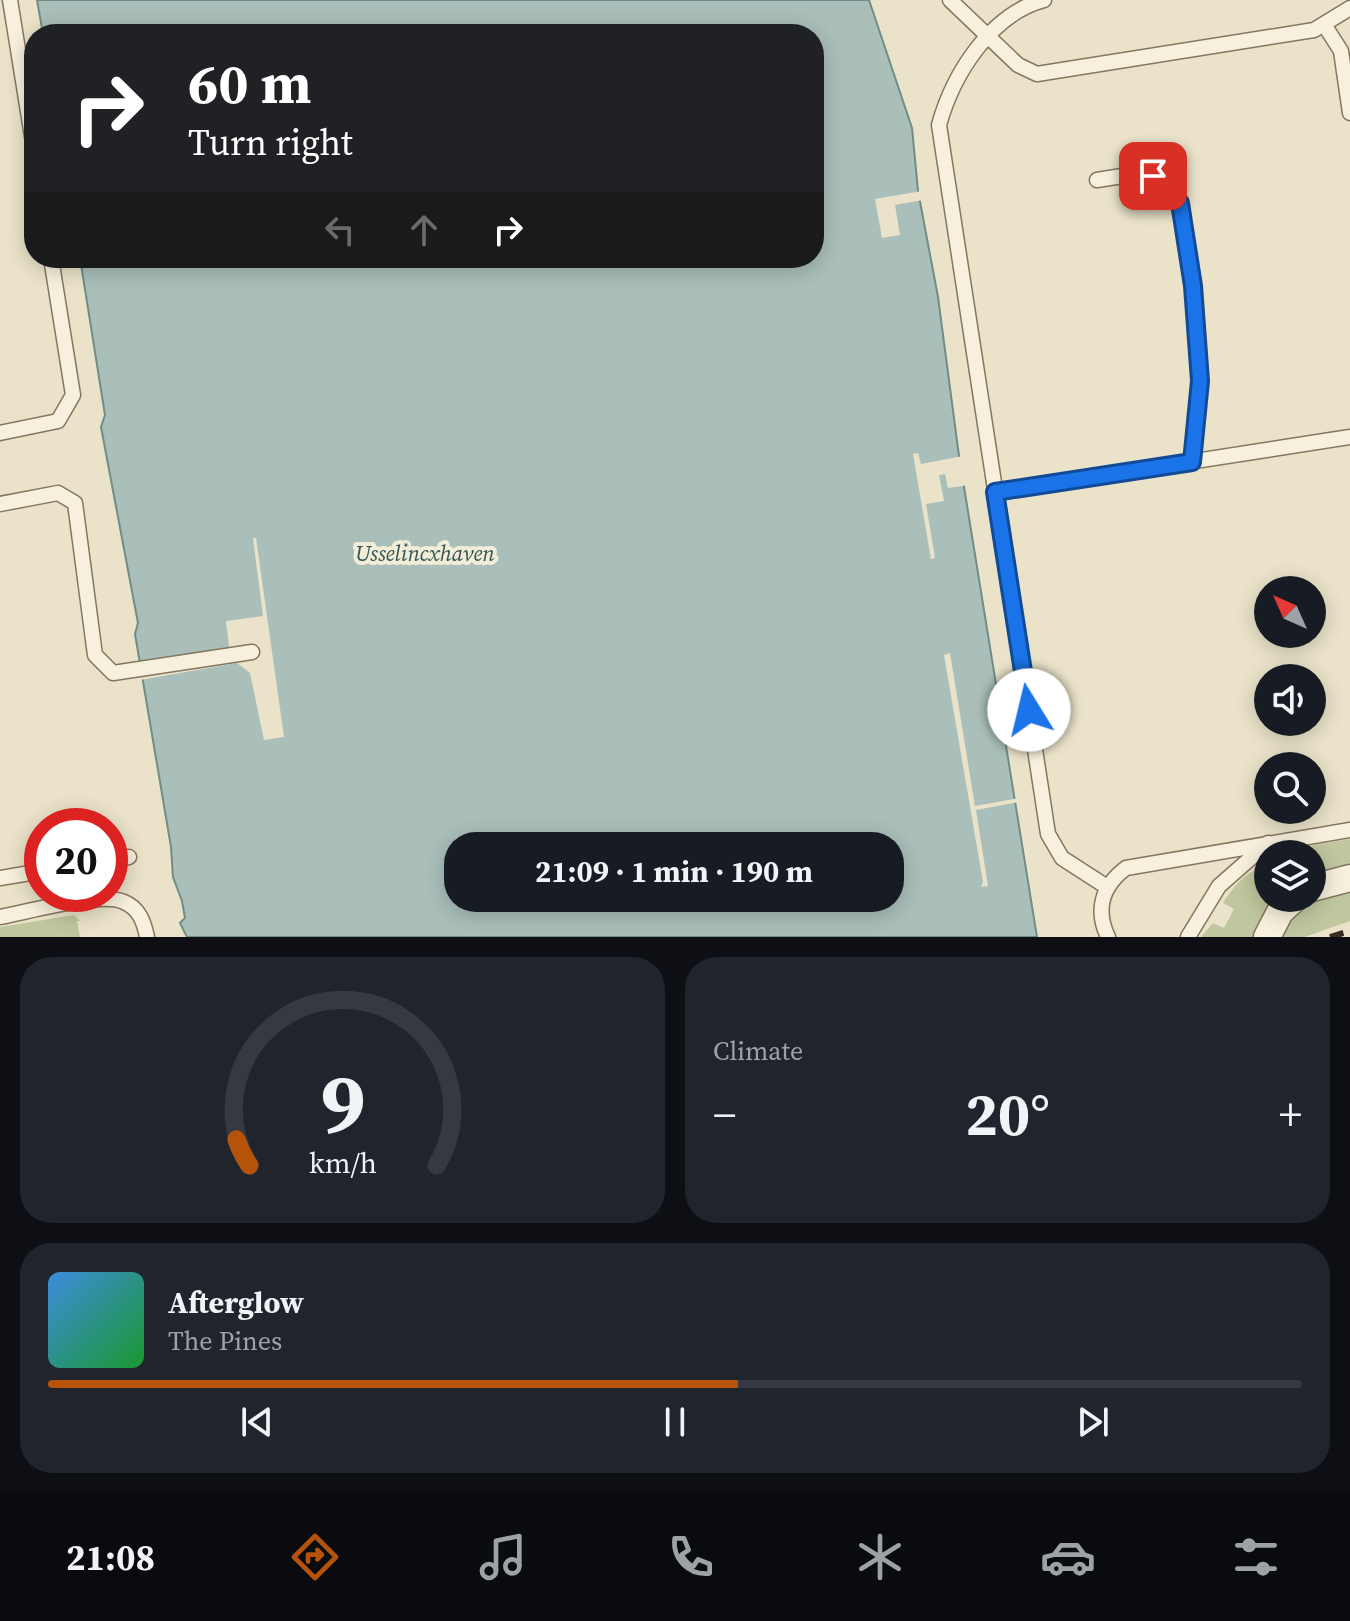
<!DOCTYPE html>
<html lang="en">
<head>
<meta charset="utf-8">
<style>
	:root { --surface:#171b24; --page:#20242c; --text:#f1f3f6; --muted:#9ea1a6; --line:#363941; --accent:#b45309 }
	body { margin:0; font-family:"Source Serif 4",serif; background:var(--page); color:var(--text); height:100vh; display:flex; flex-direction:column; font-size:30px; white-space:nowrap }
	* { box-sizing:border-box; margin:0 }
	p { font-size:26px; color:var(--muted) }
	.icon { flex:none; width:44px; height:44px; fill:none; stroke:currentColor; stroke-width:2; stroke-linecap:round; stroke-linejoin:round }
	.map { position:relative; height:937px; overflow:hidden }
	.side { display:flex; flex-direction:column; gap:20px; padding:20px; background:#0d0f14; flex:1 }
	.side>* { flex:none }
	.top-card { position:absolute; left:24px; top:24px; width:800px; height:244px; border-radius:32px; box-shadow:0 4px 20px #0003; background:#202124; color:#fff; overflow:hidden }
	.needle { width:52px; rotate:315deg }
	.tools { position:absolute; left:1254px; top:576px; display:grid; gap:16px }
	.tools a { display:grid; place-items:center; width:72px; height:72px; border-radius:50%; background:var(--surface); box-shadow:0 4px 20px #0003; font-size:40px }
	.speed { position:absolute; left:24px; top:808px; display:flex; gap:16px; font-size:40px; font-weight:700; text-align:center }
	.speed>* { display:grid; place-content:center; width:104px; height:104px; border-radius:50%; background:var(--surface); box-shadow:0 4px 20px #0003; line-height:1 }
	.speed .limit { border:12px solid #d22; background:#fff; color:#111 }
	.pin { position:absolute; display:grid; place-items:center; width:68px; height:68px; color:#fff; margin:-34px; border-radius:16px; box-shadow:0 4px 12px #0006 }
	.me { position:absolute; width:88px; margin:-44px; rotate:351deg; stroke-linejoin:round; filter:drop-shadow(0 0 6px #0008) }
	.turn { display:flex; align-items:center; gap:28px; height:168px; padding:0 32px; font-size:36px }
	.turn .icon { width:104px; height:104px; stroke-width:2.5 }
	.turn b { display:block; font-size:56px; line-height:68px }
	.lanes { display:flex; align-items:center; height:76px; padding:0 32px; background:#0003; justify-content:center; gap:40px; direction:ltr }
	.lanes .off { opacity:.35 }
	.big { font-size:60px; font-weight:700; line-height:1.1 }
	.side .tile { flex:1; display:flex; flex-direction:column; justify-content:center; gap:12px; min-width:0; padding:0 28px; border-radius:32px; background:var(--page) }
	.side .dial { align-items:center; gap:0 }
	.dial svg { height:208px; overflow:visible; fill:none; stroke:var(--line); stroke-width:7; stroke-linecap:round; text-anchor:middle }
	.dial text { fill:var(--text); stroke:none }
	.song { display:flex; align-items:center; gap:24px }
	.cover { width:96px; height:96px; border-radius:12px; background:linear-gradient(135deg,hsl(210 70% 55%),hsl(130 70% 35%)) }
	.played { height:8px; border-radius:4px; background:linear-gradient(90deg,var(--accent) 55%,var(--line) 55%) }
	.keys { display:flex; justify-content:space-around; direction:ltr }
	.heat { display:flex; justify-content:space-between; align-items:center; font-size:44px; direction:ltr }
	.side .tiles { flex:1; display:grid; gap:20px; grid-template-columns:1fr 1fr }
	.tile:last-child { grid-column:span 2 }
	.trip { position:absolute; left:444px; top:832px; width:460px; height:80px; border-radius:32px; background:var(--surface); box-shadow:0 4px 20px #0003; font-weight:700; line-height:80px; text-align:center }
	.dock { display:flex; height:128px; justify-content:space-around; align-items:center; background:#090b0e; color:var(--muted) }
	.dock .icon { width:56px; height:56px }
	.dock .selected { color:var(--accent) }
	.dock b { font-size:36px; color:var(--text) }
	.map>svg:first-child { display:block }
</style>
</head>
<body>
<div class="map">
<svg width="1350" height="937" viewBox="0 0 1350 937">
	<rect width="100%" height="100%" fill="#eae3c9"/>
	<path fill="#c0c79e" d="M1350,839V865L1312,875V854H1300L1314,845Z
		M1268,867V898H1277L1265,913L1254,937H1201L1213,923L1224,928L1234,909L1223,903C1233,887 1249,867 1268,867Z
		M1350,890V921L1305,937H1280C1297,906 1317,898 1350,890Z
		M74,915L80,921H77L80,937H0V927Z"/>
	<path fill="#aabfba" stroke="#718d88" stroke-width="2" fill-rule="evenodd" d="M37,0H869L912,128L918,191L938,297L959,456L1037,937H187L180,923L185,918L182,901L173,877L171,847L135,634L138,623L101,427L105,415L80,258H814V34H43ZM458,846H890V898H458Z"/>
	<path fill="#eae3c9" d="M922,191L923,200L895,205L900,235L882,238L875,199Z
		M918,453L921,464L963,456L969,485L948,488L945,474L939,475L944,501L926,504L935,558L931,559L913,454Z
		M253,538H256L284,737L264,740L250,673L237,663L140,680L138,662L229,647L226,621L263,616Z
		M950,653L975,806L1020,798V802L976,810L988,886L981,887L983,882L944,655Z"/>
	<g fill="none" stroke-linecap="round" stroke-linejoin="round">
		<g stroke="#857660" stroke-width="17">
			<path id="lane" d="M10,0L34,149
				M950,0L1018,65L1037,74L1314,30L1350,8
				M1044,0C991,14 953,74 939,125L1048,834L1062,858L1107,887
				M1325,26L1341,51L1350,113
				M1097,180L1141,173L1153,176L1170,188L1180,203L1193,286L1200,381L1192,462
				M0,433L58,421L73,395L51,258
				M995,492L1350,437
				M0,504L58,493L75,503L95,655L113,673L252,652
				M110,860L129,857
				M0,878L42,871
				M0,917C28,912 101,891 124,902C139,908 144,922 147,937
				M1108,937C1095,910 1102,886 1126,868L1350,830
				M1188,937L1219,886L1268,843"/>
		</g>
		<g stroke="#857660" stroke-width="29">
			<path id="street" d="M1312,888L1350,878
				M1267,937L1280,912L1295,898"/>
		</g>
		<use href="#lane" stroke="#f6f0dc" stroke-width="14"/>
		<use href="#street" stroke="#f6f0dc" stroke-width="26"/>
		<path stroke="#372d22" stroke-width="6" stroke-dasharray="14 14" stroke-linecap="butt" d="M1330,937L1350,931"/>
	</g>
	<g fill="none" stroke-linecap="round" stroke-linejoin="round">
		<g stroke="#114b97" stroke-width="20">
			<path id="route" d="M1029,710L995,492L1192,462L1200,381L1193,286L1180,203L1170,188L1153,176"/>
		</g>
		<use href="#route" stroke="#1a73e8" stroke-width="14"/>
	</g>
	<g text-anchor="middle" dominant-baseline="central" stroke-width="8" stroke-linejoin="round" paint-order="stroke">
		<g font-size="22" font-style="italic" fill="#355" stroke="#f2edd8">
			<text x="425" y="553">Usselincxhaven</text>
		</g>
	</g>
</svg>
<div class="tools">
<a><svg class="needle" viewBox="-14 -14 28 28"><path d="M0-13l5 13h-10z" fill="#e53935"/><path d="M0 13l5-13h-10z" fill="#9ea1a6"/></svg></a>
<a><svg class="icon" aria-label="sound" viewBox="0 0 24 24"><path d="M4 9h4l5-4v14l-5-4H4zM17 9q2 3 0 6"/></svg></a>
<a><svg class="icon" aria-label="search" viewBox="0 0 24 24"><circle cx="10" cy="10" r="6"/><path d="M15 15l6 6"/></svg></a>
<a><svg class="icon" aria-label="layers" viewBox="0 0 24 24"><path d="M12 4l9 5-9 5-9-5zM3 14l9 5 9-5"/></svg></a>
</div>
<div class="speed"><div class="limit">20</div></div>
<div class="pin" style="left:1153px;top:176px;background:#d93025"><svg class="icon" aria-label="arrive" viewBox="0 0 24 24"><path d="M6 21V4h12l-3 4 3 4H6"/></svg></div>
<svg class="me" style="left:1029px;top:710px" viewBox="-20 -20 40 40"><circle r="19" fill="#fff"/><path d="M0-13L10 11 0 6-10 11z" fill="#1a73e8"/></svg>
<div class="trip">21:09 · 1 min · 190 m</div>
<div class="top-card">
<div class="turn"><svg class="icon" aria-label="right" viewBox="0 0 24 24"><path d="M7 20v-9h11M14 6l5 5-5 5"/></svg><div><b>60 m</b>Turn right</div></div>
<div class="lanes"><svg class="icon off" aria-label="left" viewBox="0 0 24 24"><path d="M17 20v-9H6M10 6l-5 5 5 5"/></svg><svg class="icon off" aria-label="ahead" viewBox="0 0 24 24"><path d="M12 20V5M6 11l6-6 6 6"/></svg><svg class="icon" aria-label="right" viewBox="0 0 24 24"><path d="M7 20v-9h11M14 6l5 5-5 5"/></svg></div>
</div>
</div>
<section class="side">
<div class="tiles">
<div class="tile dial"><svg viewBox="0 0 100 80">
<path d="M14 69A42 42 0 1 1 86 69"/>
<path d="M14 69A42 42 0 0 1 9 59" stroke="#b45309"/>
<text x="50" y="56" font-size="32" font-weight="700">9</text>
<text x="50" y="72" font-size="11">km/h</text>
</svg></div>
<div class="tile"><p>Climate</p>
<div class="heat"><a>−</a><b class="big">20°</b><a>+</a></div>
</div>
<div class="tile">
<div class="song"><i class="cover"></i><div><b>Afterglow</b><p>The Pines</p></div></div>
<div class="played"></div>
<div class="keys"><svg class="icon" aria-label="previous" viewBox="0 0 24 24"><path d="M18 5L8 12l10 7zM5 5v14"/></svg><svg class="icon" aria-label="pause" viewBox="0 0 24 24"><path d="M8 5v14M16 5v14"/></svg><svg class="icon" aria-label="next" viewBox="0 0 24 24"><path d="M6 5l10 7-10 7zM19 5v14"/></svg></div>
</div>
</div>
</section>
<nav class="dock">
<b>21:08</b>
<svg class="icon selected" aria-label="directions" viewBox="0 0 24 24"><path d="M12 3l9 9-9 9-9-9zM9 14v-3h6M13 9l2 2-2 2"/></svg>
<svg class="icon" aria-label="music" viewBox="0 0 24 24"><path d="M9 18V5l10-2v13"/><circle cx="6" cy="18" r="3"/><circle cx="16" cy="16" r="3"/></svg>
<svg class="icon" aria-label="phone" viewBox="0 0 24 24"><path d="M5 4h4l2 5-3 2q2 4 5 5l2-3 5 2v4C11 20 4 13 5 4z"/></svg>
<svg class="icon" aria-label="climate" viewBox="0 0 24 24"><path d="M12 3v18M4 7l16 10M4 17L20 7"/></svg>
<svg class="icon" aria-label="car" viewBox="0 0 24 24"><path d="M5 17H2v-5l4-1 3-4h7l3 4 3 1v5h-3M9 17h6M6 11h13"/><circle cx="7" cy="17" r="2"/><circle cx="17" cy="17" r="2"/></svg>
<svg class="icon" aria-label="filters" viewBox="0 0 24 24"><path d="M4 7h16M4 17h16"/><circle cx="9" cy="7" r="2"/><circle cx="15" cy="17" r="2"/></svg>
</nav>
</body>
</html>
